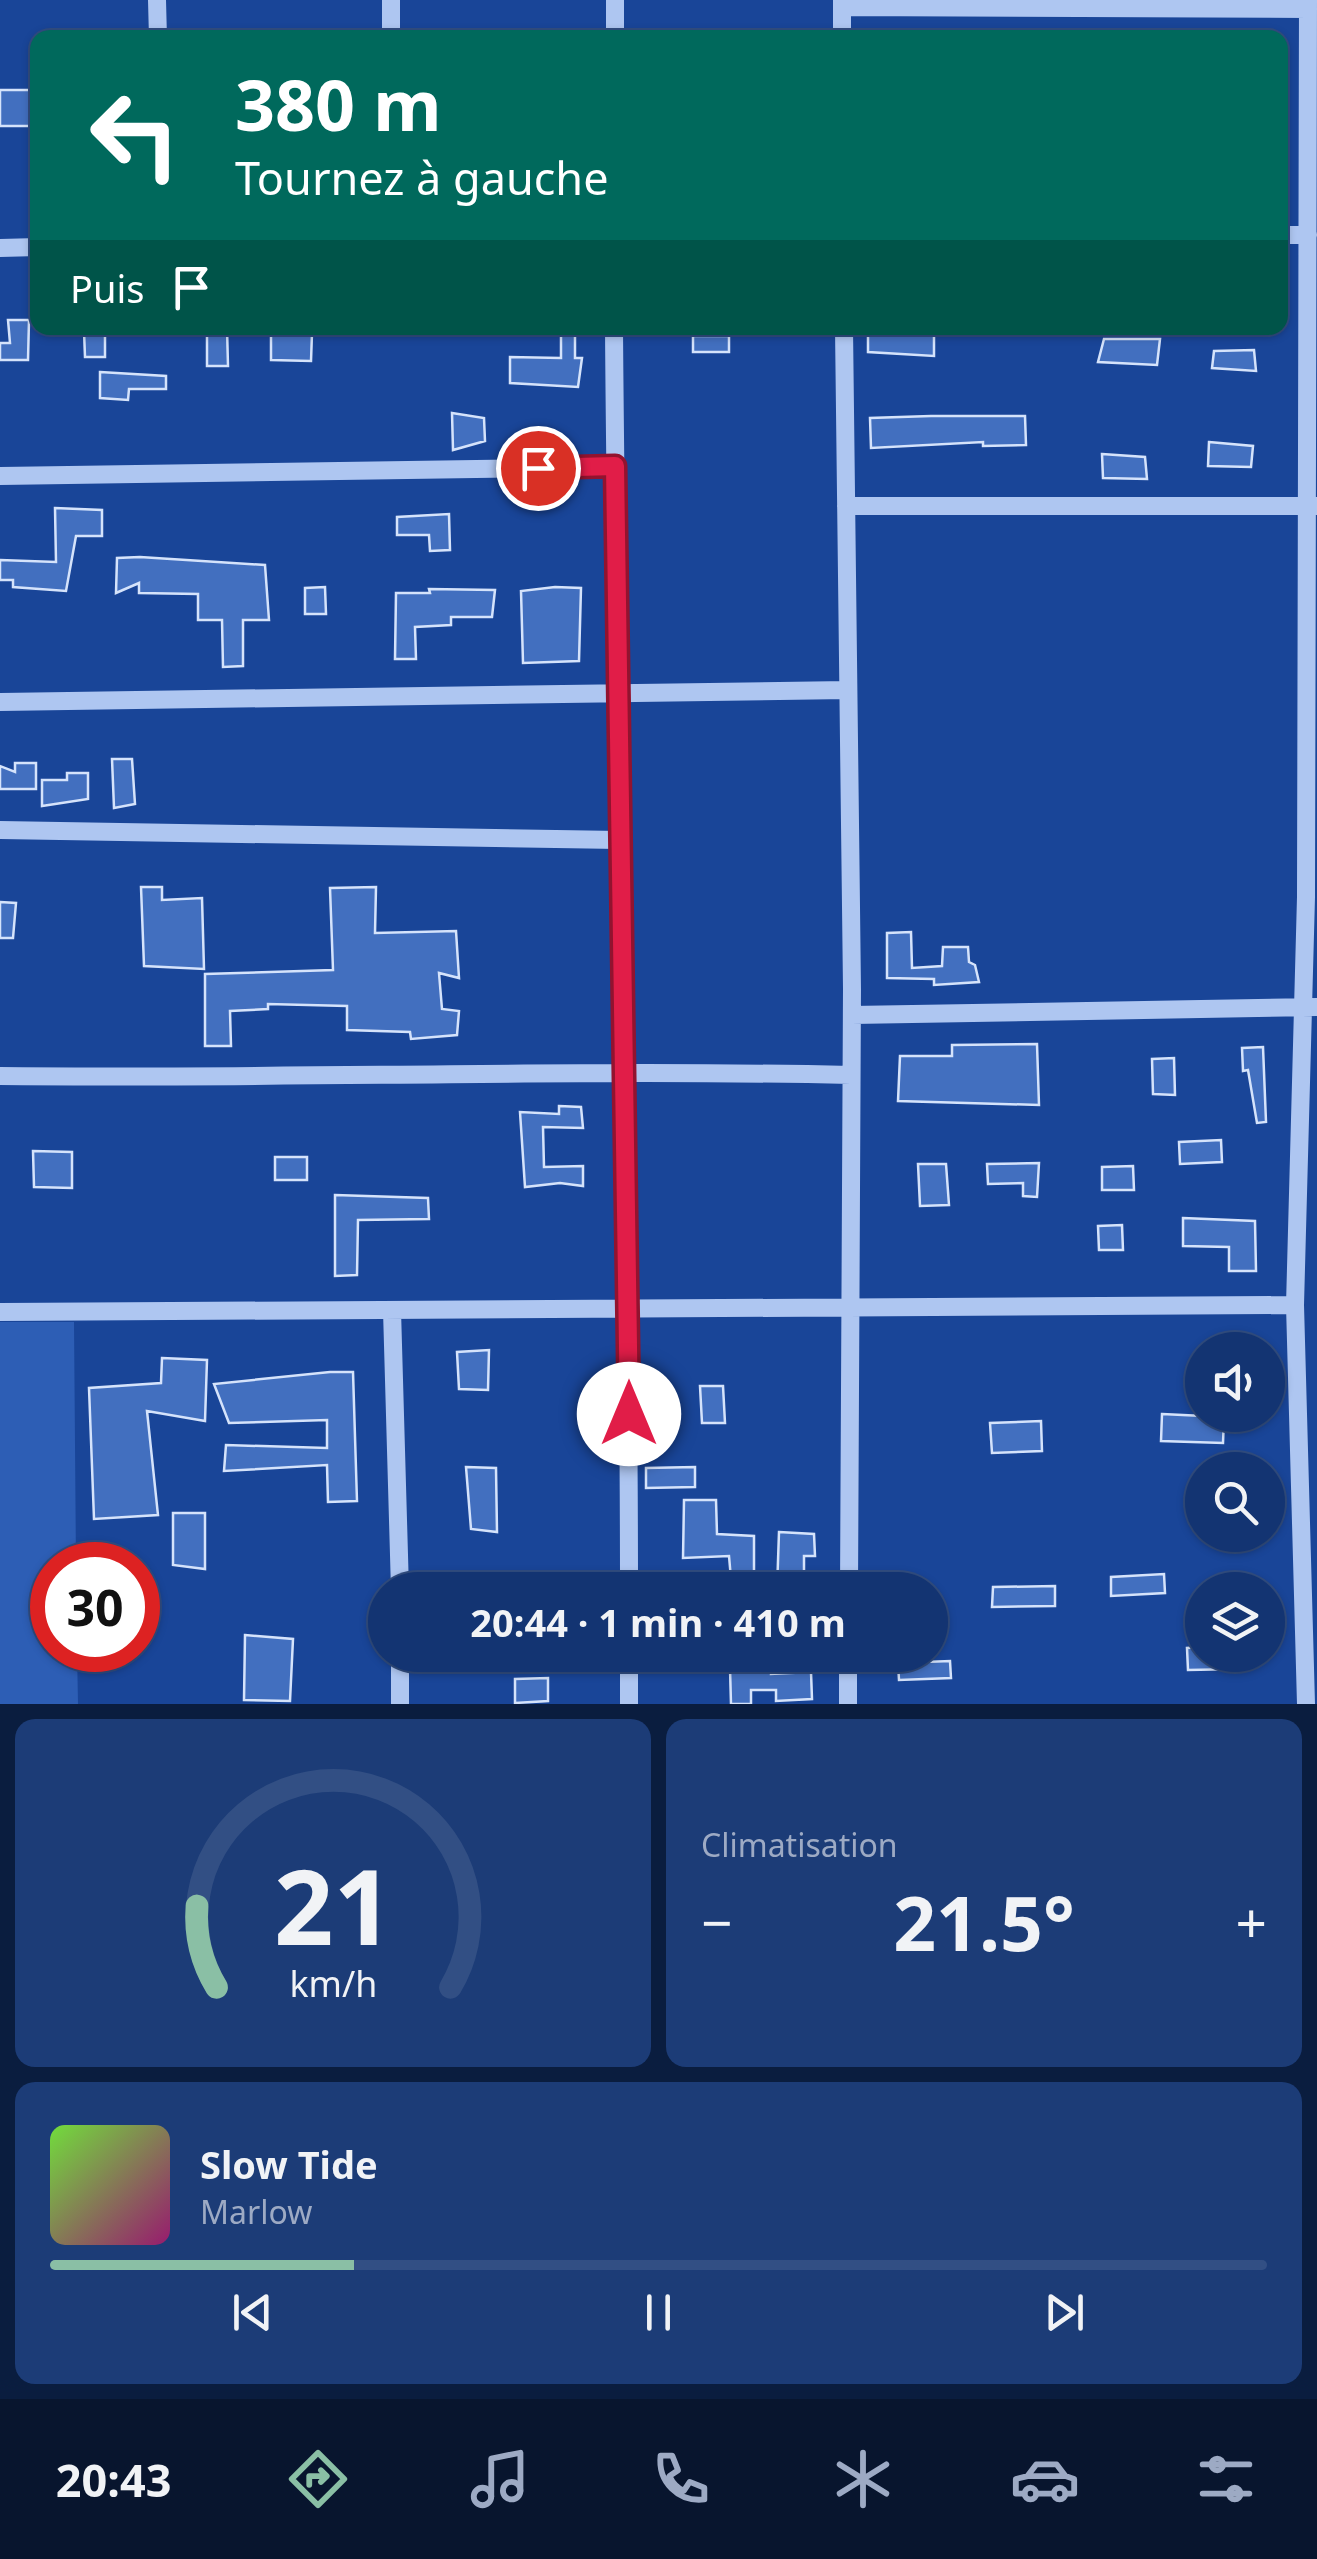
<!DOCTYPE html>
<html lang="fr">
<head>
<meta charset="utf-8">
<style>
	:root { --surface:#133472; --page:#1c3c77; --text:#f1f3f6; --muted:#9daac4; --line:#324f84; --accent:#8abfa5 }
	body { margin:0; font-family:"Noto Sans",sans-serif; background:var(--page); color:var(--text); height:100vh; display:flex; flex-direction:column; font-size:38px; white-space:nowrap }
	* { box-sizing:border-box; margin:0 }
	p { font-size:32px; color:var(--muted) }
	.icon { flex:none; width:55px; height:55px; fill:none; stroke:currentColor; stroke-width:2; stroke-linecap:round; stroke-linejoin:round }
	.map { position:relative; height:1704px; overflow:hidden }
	.details { display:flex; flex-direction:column; gap:15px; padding:15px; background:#0a1d3f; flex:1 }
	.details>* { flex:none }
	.top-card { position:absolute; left:30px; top:30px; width:1258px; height:305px; border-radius:20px; box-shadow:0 2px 8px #0004,0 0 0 2px var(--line); background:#00695c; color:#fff; overflow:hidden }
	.controls { position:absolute; left:1185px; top:1332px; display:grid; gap:20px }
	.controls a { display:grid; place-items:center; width:100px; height:100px; border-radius:50%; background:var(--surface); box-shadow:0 2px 8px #0004,0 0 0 2px var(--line); font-size:50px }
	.speed { position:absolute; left:30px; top:1542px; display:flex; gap:20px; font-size:50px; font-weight:700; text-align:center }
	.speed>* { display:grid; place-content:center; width:130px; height:130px; border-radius:50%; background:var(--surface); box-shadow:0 2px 8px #0004,0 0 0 2px var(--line); line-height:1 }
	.speed .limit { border:15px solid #d22; background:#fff; color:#111 }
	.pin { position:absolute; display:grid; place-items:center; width:85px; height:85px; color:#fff; margin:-42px; border:5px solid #fff; border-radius:50%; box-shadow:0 2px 10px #0007 }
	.me { position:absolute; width:110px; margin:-55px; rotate:0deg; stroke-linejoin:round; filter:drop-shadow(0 0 8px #0008) }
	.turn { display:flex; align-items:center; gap:35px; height:210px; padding:0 40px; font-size:45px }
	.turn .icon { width:130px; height:130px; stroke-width:2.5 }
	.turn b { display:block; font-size:70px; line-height:85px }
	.then { display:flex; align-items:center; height:95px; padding:0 40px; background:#0003; gap:20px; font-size:38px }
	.big { font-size:75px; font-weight:700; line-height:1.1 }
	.details .tile { flex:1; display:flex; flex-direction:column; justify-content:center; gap:15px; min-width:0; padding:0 35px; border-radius:20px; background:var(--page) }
	.details .dial { align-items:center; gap:0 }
	.dial svg { height:260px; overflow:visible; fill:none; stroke:var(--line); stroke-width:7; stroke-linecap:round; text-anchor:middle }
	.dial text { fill:var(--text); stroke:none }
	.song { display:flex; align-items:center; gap:30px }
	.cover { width:120px; height:120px; border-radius:15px; background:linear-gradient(135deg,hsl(100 70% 55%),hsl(320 70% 35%)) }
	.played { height:10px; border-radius:5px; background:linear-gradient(90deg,var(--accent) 25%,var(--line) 25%) }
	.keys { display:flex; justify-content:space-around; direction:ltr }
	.heat { display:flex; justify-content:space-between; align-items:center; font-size:55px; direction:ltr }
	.details .tiles { flex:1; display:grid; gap:15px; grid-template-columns:1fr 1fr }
	.tile:last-child { grid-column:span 2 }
	.trip { position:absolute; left:368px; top:1572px; width:580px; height:100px; border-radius:50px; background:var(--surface); box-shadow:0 2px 8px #0004,0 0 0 2px var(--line); font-weight:700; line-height:100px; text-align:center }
	.menu { display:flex; height:160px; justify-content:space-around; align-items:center; background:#08152e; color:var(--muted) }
	.menu .icon { width:70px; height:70px }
	.menu .on { color:var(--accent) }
	.menu b { font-size:45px; color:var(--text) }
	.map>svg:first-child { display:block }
</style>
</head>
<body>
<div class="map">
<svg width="1317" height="1704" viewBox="0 0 1317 1704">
	<rect width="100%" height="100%" fill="#194598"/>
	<path fill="#2d5eb5" d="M0,1322H74L76,1565H52V1650H77L78,1704H0Z"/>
	<path fill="#426fbf" stroke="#d5e3fb" stroke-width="2.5" d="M0,90H37V126H0Z
		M8,320H29L28,360H0V343H10Z
		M207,328H227L228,366H207Z
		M561,328H575V358H582L578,387L510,383V357L561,358Z
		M84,331H105V357H85Z
		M912,332H934V356L868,352V333Z
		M312,333L311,361L271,360V334Z
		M693,336H729V352H693Z
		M1104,339H1160L1157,365L1098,362Z
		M1254,350L1256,371L1212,368L1214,351Z
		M100,372L166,376V389H129L128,400L100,398Z
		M452,413L484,418L485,441L453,450Z
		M931,416H1025L1026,445L983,446V442L871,448L870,418Z
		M1209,442L1253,446L1251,467L1208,466Z
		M1102,454L1145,457L1147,479L1103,478Z
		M55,508L102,510V536H76L66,591L13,587V580H0V560L56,562Z
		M449,514L450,550L430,551L429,535H397V517Z
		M140,557L265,565L269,620H243V666L223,667L222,620H198V594L139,593V583L116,593L117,558Z
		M325,587L326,614H305V588Z
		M555,587L581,588L579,661L523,663L521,591Z
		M429,589L495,590L492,617H451V625L415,627L416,659H395L396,593H430Z
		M112,759H132L135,804L114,808Z
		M15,763H36V789H0V766L15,772Z
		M67,773H88V799L42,806V780H67Z
		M141,887H162V900L202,898L204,969L144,966Z
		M376,887L375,933L456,931L459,978L439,973L442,1009L459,1011L457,1035L411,1039L410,1032L347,1030V1006L268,1004V1009L230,1011L231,1046H205V974L333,970L330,888Z
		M0,902L16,903L13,938H0Z
		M911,932L912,968L942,966L943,947H968L969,962L975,965L979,982L934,985V979L887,978V933Z
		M1037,1044L1039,1105L898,1101L900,1056H952V1045Z
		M1263,1047L1266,1122L1257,1123L1248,1070L1243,1071L1242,1048Z
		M1174,1058L1175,1095L1153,1094L1152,1059Z
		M559,1106L581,1107L583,1128L543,1127L544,1167L583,1166V1186L560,1183L525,1187L520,1112L559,1114Z
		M1221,1140L1222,1162L1180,1164L1179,1142Z
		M33,1151L72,1152V1188L34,1187Z
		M275,1157H307V1180H275Z
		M1039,1163L1037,1197L1023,1196V1183L988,1184L987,1164Z
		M918,1164H946L949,1205L920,1206Z
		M1133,1166L1134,1190H1102V1167Z
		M335,1195L428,1198L429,1219L358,1220L357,1275L335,1276Z
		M1183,1218L1255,1221L1256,1271H1229V1247L1183,1246Z
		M1122,1225L1123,1250H1099L1098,1226Z
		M489,1350L488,1390L459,1389L457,1352Z
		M162,1358L207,1360L205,1421L147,1411L158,1515L94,1519L89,1388L161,1383Z
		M330,1372H353L357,1501L328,1502L327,1465L224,1471L226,1445L327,1448V1420L229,1423L214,1384Z
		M700,1386H723L725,1423H702Z
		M1162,1414L1224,1417L1223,1443L1161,1441Z
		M1041,1421L1042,1451L992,1453L990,1423Z
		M466,1467L496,1468L497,1532L471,1529Z
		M695,1467V1487L646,1488V1468Z
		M684,1500H716L717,1534L754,1536V1590H732L729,1556L683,1558Z
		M173,1513H205V1569L173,1565Z
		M779,1532L814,1534L815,1556H804V1590H777Z
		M1164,1574L1165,1593L1111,1596V1577Z
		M1055,1586V1606L992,1607L993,1587Z
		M245,1635L293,1639L290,1701L244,1700Z
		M1202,1647V1655H1239V1669L1188,1670L1187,1648Z
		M950,1661L951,1678L899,1680L898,1663Z
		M730,1668H771V1674L811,1672L812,1699L776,1701V1690H751V1704H731Z
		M548,1678V1701L515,1703V1679Z"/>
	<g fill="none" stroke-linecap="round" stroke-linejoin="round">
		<path stroke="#aec6f1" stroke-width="18" d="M157,0L158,38
			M842,0V38
			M842,7L1308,9
			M391,38V0
			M615,38V0
			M1280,235H1308
			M0,248L38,247
			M614,328C617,748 629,1169 629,1590
			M844,328L852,989L849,1590
			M0,476L615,467
			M846,506H1316
			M0,702L847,690
			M0,830L619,840
			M852,1015L1317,1007
			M0,1076C284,1079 567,1069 851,1075
			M392,1310L400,1590
			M0,1312L1295,1305
			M400,1655V1704
			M629,1704V1655
			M848,1704V1655
			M1306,1704L1295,1305L1306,897L1308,0"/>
	</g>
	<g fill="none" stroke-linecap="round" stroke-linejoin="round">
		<g stroke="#92132f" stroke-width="25">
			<path id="route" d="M538,468L615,466L629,1414"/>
		</g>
		<use href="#route" stroke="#e11d48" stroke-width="18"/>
	</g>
</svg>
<div class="controls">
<a><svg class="icon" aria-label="sound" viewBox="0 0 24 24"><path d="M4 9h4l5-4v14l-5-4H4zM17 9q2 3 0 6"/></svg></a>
<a><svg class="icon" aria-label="search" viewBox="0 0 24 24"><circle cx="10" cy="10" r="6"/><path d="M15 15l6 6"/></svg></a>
<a><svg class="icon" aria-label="layers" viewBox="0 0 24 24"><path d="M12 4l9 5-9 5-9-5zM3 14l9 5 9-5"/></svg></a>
</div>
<div class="speed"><div class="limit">30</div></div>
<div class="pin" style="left:538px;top:468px;background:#d93025"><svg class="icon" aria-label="arrive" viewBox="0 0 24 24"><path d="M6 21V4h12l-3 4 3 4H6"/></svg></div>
<svg class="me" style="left:629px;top:1414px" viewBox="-20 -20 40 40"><circle r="19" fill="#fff"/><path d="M0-13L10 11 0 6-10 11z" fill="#e11d48"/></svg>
<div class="trip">20:44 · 1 min · 410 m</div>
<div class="top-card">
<div class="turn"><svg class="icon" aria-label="left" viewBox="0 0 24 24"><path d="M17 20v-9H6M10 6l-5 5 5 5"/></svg><div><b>380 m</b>Tournez à gauche</div></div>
<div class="then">Puis<svg class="icon" aria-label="arrive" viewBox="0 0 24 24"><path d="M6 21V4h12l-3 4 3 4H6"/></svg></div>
</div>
</div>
<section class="details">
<div class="tiles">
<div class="tile dial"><svg viewBox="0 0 100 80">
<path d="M14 69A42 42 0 1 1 86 69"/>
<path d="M14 69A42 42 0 0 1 8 44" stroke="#8abfa5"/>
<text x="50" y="56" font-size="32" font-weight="700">21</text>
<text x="50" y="72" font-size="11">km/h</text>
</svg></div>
<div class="tile"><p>Climatisation</p>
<div class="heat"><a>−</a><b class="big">21.5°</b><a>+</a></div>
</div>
<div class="tile">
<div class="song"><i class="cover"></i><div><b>Slow Tide</b><p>Marlow</p></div></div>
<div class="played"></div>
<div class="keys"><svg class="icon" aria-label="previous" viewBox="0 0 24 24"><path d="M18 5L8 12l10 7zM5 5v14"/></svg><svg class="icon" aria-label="pause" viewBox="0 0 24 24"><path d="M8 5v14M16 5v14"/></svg><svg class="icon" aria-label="next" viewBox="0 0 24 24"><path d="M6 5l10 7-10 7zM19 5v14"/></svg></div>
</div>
</div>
</section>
<nav class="menu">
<b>20:43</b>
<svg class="icon on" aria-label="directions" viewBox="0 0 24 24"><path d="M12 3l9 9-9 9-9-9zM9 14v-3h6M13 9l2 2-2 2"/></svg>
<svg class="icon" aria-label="music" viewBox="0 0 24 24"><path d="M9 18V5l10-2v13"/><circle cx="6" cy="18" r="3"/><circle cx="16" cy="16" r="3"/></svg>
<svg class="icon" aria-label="phone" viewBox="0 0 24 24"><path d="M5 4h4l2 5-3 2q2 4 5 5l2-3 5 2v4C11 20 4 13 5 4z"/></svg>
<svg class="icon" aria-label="climate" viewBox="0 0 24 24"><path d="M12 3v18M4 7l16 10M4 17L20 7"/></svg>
<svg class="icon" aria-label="car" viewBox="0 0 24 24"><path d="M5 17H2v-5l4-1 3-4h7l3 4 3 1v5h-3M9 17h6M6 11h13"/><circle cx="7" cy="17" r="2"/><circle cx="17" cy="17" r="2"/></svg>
<svg class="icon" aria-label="filters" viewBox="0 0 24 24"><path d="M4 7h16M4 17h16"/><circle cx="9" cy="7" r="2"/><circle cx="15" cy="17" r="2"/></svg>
</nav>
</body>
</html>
